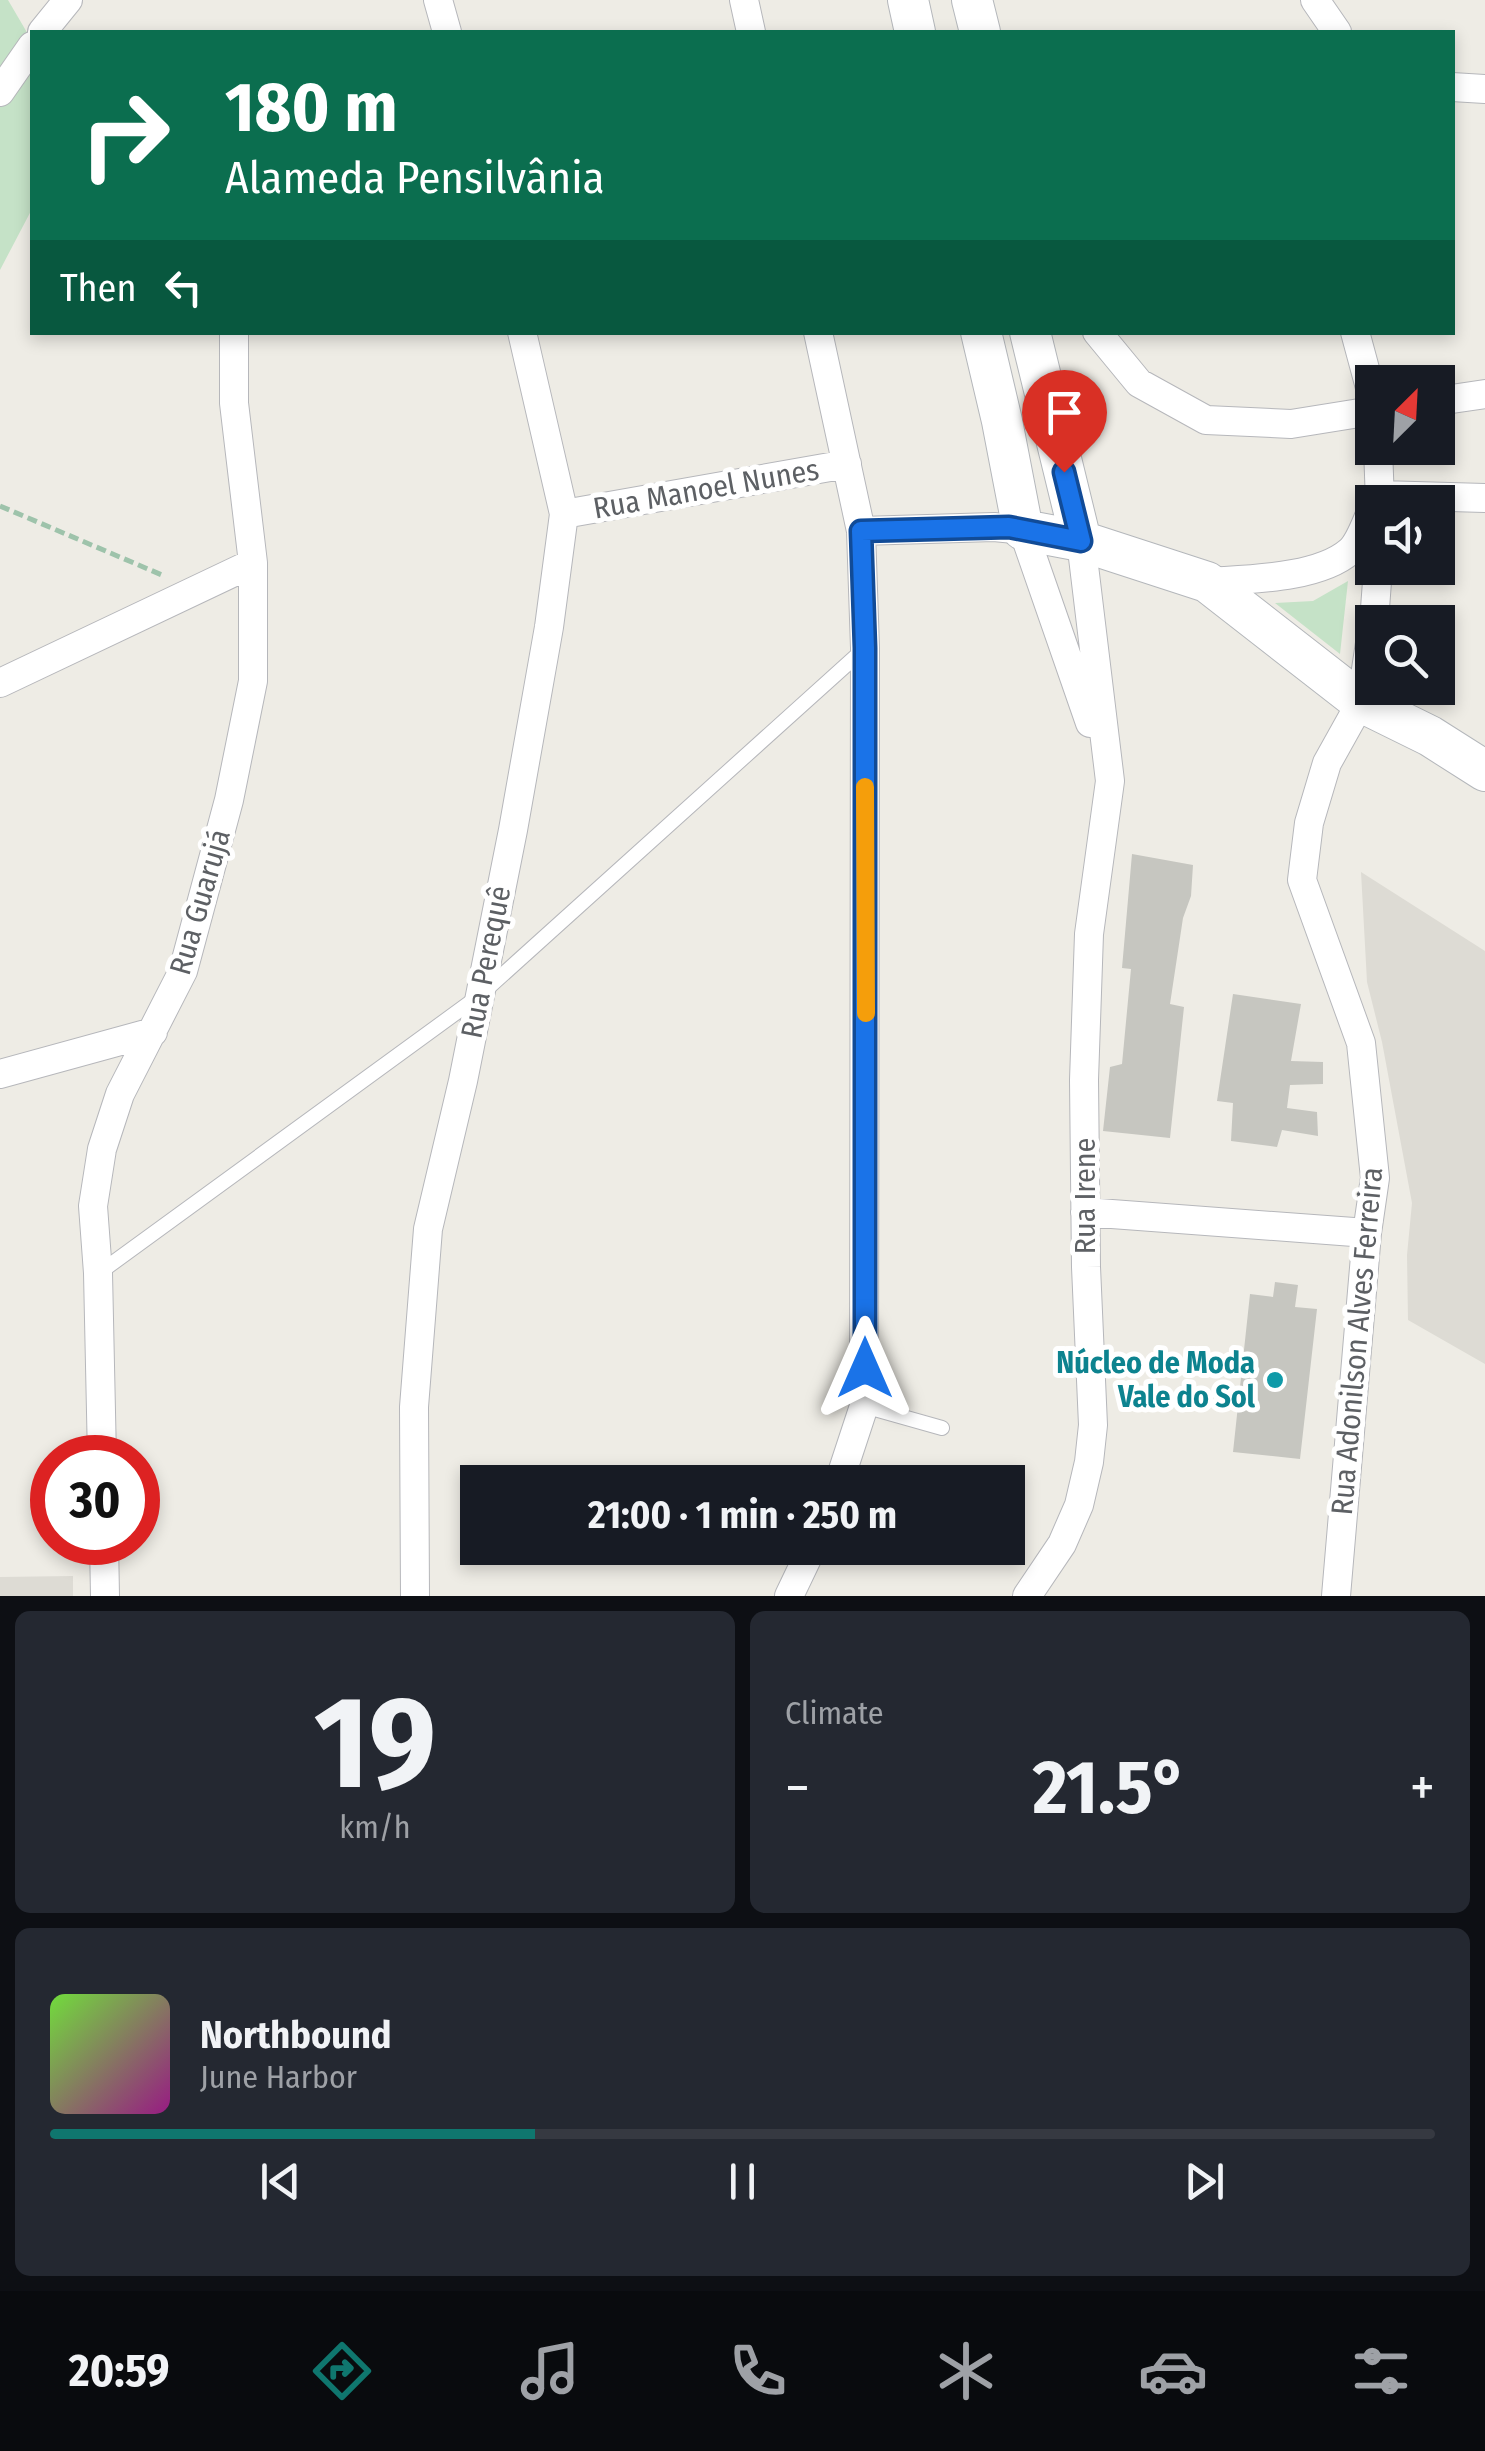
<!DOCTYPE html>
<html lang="en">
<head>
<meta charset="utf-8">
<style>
	:root { --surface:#171b24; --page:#242831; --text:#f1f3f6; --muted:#9ea1a6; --line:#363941; --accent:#0f766e }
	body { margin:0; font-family:"Fira Sans Condensed",sans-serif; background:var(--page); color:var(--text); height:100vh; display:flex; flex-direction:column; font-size:38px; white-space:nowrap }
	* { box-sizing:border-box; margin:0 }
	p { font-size:32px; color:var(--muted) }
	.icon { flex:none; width:55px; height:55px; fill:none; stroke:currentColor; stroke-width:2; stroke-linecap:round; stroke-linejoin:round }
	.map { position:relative; height:1596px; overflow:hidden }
	.side { display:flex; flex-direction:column; gap:15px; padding:15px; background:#0d0f14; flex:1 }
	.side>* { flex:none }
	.hud { position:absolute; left:30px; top:30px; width:1425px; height:305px; border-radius:0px; box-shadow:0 5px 15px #0003; background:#0b6e4f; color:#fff; overflow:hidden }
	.needle { width:65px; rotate:24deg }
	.tools { position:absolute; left:1355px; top:365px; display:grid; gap:20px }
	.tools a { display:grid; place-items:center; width:100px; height:100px; border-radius:0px; background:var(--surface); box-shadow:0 5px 15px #0003; font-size:50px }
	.speed { position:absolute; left:30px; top:1435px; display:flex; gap:20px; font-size:50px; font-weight:700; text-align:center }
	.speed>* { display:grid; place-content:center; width:130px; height:130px; border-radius:50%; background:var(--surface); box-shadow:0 5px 15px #0003; line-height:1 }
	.speed .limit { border:15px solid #d22; background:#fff; color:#111 }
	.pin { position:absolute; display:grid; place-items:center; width:85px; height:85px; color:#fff; margin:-102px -42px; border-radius:50% 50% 50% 0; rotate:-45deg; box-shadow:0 0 10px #0007 }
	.pin .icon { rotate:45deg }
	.me { position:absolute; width:110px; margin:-55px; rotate:0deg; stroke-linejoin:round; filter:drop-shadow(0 0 8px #0008) }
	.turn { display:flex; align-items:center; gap:35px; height:210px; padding:0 30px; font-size:45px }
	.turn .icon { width:130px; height:130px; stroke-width:2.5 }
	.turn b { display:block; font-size:70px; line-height:85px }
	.then { display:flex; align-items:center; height:95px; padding:0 30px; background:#0003; gap:20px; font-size:38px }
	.big { font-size:75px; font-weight:700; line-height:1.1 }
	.side .tile { flex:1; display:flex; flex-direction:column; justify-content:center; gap:15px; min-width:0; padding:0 35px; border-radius:15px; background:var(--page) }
	.side .dial { align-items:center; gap:0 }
	.dial b { font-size:130px; line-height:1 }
	.song { display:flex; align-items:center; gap:30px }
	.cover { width:120px; height:120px; border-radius:15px; background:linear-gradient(135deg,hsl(100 70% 55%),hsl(310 70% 35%)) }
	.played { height:10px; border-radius:5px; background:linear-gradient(90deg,var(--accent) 35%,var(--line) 35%) }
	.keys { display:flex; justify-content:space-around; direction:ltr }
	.heat { display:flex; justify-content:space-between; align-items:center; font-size:55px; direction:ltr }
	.side .tiles { flex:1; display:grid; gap:15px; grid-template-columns:1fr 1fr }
	.tile:last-child { grid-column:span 2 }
	.trip { position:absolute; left:460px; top:1465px; width:565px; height:100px; border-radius:0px; background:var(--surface); box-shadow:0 5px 15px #0003; font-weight:700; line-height:100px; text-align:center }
	.menu { display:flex; height:160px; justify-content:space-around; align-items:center; background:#090b0e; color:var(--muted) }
	.menu .icon { width:70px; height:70px }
	.menu .on { color:var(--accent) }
	.menu b { font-size:45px; color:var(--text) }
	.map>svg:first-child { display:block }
</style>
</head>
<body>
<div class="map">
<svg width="1485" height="1596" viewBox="0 0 1485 1596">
	<rect width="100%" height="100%" fill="#eeece5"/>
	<path fill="#dddbd4" d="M1361,872L1485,951V1364L1408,1320L1407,1255L1412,1203L1382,1042L1367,982Z
		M73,1576V1596H0V1577Z"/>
	<path fill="#c5e2c7" d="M0,0H8L32,41V209L0,270Z
		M1348,581L1340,654L1275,603L1313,601Z"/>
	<path fill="#c6c6c0" d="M1132,854L1193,865L1191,896L1183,918L1170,1004L1184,1007L1170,1138L1103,1131L1110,1067L1122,1064L1131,969L1122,968Z
		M1233,994L1301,1004L1291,1061L1323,1062V1084L1290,1085L1287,1108L1317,1112L1318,1136L1282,1130L1277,1147L1231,1141L1233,1103L1217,1101Z
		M1275,1282L1298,1285L1295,1307L1317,1309L1300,1459L1233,1452L1250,1294L1273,1297Z"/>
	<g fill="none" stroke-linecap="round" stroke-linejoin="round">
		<g stroke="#b6b7bb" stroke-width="16">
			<path id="lane" d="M99,1273L479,996L864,649
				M864,1406L942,1428"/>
		</g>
		<g stroke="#b6b7bb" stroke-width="30">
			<path id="street" d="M438,0L447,32
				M744,0L751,32
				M1315,0L1337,32
				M42,32L68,0
				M1452,87L1485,89
				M0,92L32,46
				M818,332L861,531L865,648L864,1406L839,1482
				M1097,332L1139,383L1206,420L1291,424L1372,411
				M1355,332L1372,395
				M1438,401L1485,394
				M1378,448L1380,502
				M1377,502L1380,495L1485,498
				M564,514L847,464
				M861,531L994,527L1023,530L1090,723
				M1207,582C1247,579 1318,579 1350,551C1360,542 1366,522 1372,510
				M1374,622L1378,568
				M0,683L253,563
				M0,1074L153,1032
				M1085,1212L1367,1233
				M102,1458L98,1273L93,1206L102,1149L120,1094L183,971L229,800L253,681V563L234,403V332
				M104,1542L105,1596
				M415,1596L414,1407L428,1229L463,1081L513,830L549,627L564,514L522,332
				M789,1596L812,1548
				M1027,1596L1062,1544L1079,1505L1089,1462L1093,1425L1086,1267L1084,1080L1089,934L1110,781L1081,541
				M1336,1596L1367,1233L1375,1178L1361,1043L1302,880L1309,823L1327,763L1361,702L1372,630"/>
		</g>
		<g stroke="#b4b7bb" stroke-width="42">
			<path id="secondary" d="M908,0L915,32
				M972,0L980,32
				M981,332L1002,421L1023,530L1081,541L1207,582L1361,702L1430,736L1485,771
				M1030,332L1081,541"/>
		</g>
		<path stroke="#9ec3ab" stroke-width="5" stroke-dasharray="10 5" stroke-linecap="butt" d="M0,506L162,575"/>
		<use href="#lane" stroke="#fff" stroke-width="14"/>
		<use href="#street" stroke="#fff" stroke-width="28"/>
		<use href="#secondary" stroke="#fff" stroke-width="40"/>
	</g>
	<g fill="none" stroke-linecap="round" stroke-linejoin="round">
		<g stroke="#114b97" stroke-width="25">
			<path id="route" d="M865,1368V648L861,531L1009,527L1081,541L1064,472"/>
		</g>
		<use href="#route" stroke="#1a73e8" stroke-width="18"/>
		<path stroke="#f59e0b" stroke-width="18" d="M865,787L866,1013"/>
	</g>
	<circle fill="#0f9aa8" stroke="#fff" stroke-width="4" cx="1275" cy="1380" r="10"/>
	<g text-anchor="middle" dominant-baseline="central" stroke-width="10" stroke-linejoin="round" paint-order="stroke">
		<g font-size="30" fill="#5d6064" stroke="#fff">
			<text transform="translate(706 489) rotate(-10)">Rua Manoel Nunes</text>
			<text transform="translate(200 902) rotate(-74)">Rua Guarujá</text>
			<text transform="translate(486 962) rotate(-79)">Rua Perequê</text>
			<text transform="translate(1085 1196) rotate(-90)">Rua Irene</text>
			<text transform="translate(1357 1341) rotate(-85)">Rua Adonilson Alves Ferreira</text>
		</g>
		<g font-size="30" font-weight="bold" fill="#0d838f" stroke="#fff" text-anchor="end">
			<text x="1255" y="1363">Núcleo de Moda<tspan x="1255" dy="34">Vale do Sol</tspan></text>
		</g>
	</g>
</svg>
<div class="tools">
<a><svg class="needle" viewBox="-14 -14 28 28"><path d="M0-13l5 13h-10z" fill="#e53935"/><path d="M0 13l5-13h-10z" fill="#9ea1a6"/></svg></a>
<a><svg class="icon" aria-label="sound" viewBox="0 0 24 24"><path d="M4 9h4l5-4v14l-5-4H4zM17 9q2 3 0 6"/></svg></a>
<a><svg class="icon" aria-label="search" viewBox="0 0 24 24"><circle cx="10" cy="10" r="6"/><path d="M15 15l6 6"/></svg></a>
</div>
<div class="speed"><div class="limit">30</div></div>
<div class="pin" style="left:1064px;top:472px;background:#d93025"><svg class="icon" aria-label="arrive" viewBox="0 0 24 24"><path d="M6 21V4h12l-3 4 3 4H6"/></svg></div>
<svg class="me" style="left:865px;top:1368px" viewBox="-20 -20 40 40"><path d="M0-17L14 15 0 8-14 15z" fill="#1a73e8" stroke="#fff" stroke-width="4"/></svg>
<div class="trip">21:00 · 1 min · 250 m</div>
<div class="hud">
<div class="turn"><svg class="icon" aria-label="right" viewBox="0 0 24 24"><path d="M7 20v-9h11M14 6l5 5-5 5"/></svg><div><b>180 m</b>Alameda Pensilvânia</div></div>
<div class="then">Then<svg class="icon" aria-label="left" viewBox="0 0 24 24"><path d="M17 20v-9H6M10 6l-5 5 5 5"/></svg></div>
</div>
</div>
<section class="side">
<div class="tiles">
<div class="tile dial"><b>19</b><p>km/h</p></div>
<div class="tile"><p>Climate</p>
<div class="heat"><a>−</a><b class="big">21.5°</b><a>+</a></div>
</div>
<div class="tile">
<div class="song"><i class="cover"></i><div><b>Northbound</b><p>June Harbor</p></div></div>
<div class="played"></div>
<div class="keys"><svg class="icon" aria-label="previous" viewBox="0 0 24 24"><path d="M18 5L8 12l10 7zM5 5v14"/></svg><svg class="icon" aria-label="pause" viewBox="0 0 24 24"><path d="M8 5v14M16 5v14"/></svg><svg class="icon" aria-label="next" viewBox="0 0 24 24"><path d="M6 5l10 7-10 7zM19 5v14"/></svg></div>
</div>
</div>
</section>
<nav class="menu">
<b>20:59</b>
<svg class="icon on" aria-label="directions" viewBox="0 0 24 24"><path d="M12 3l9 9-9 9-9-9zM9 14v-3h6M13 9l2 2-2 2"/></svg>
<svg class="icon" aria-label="music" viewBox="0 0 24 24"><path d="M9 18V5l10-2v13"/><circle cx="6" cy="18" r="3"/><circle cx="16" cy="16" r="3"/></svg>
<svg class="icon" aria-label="phone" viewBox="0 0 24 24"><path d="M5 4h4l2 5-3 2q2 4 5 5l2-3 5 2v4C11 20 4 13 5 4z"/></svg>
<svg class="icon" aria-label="climate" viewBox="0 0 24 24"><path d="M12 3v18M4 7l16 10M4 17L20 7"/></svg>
<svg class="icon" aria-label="car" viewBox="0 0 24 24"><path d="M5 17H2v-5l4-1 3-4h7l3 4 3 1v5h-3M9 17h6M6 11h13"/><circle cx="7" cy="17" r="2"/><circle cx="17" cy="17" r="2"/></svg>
<svg class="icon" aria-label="filters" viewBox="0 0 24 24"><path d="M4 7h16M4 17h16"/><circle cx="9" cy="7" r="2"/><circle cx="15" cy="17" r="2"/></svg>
</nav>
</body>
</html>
